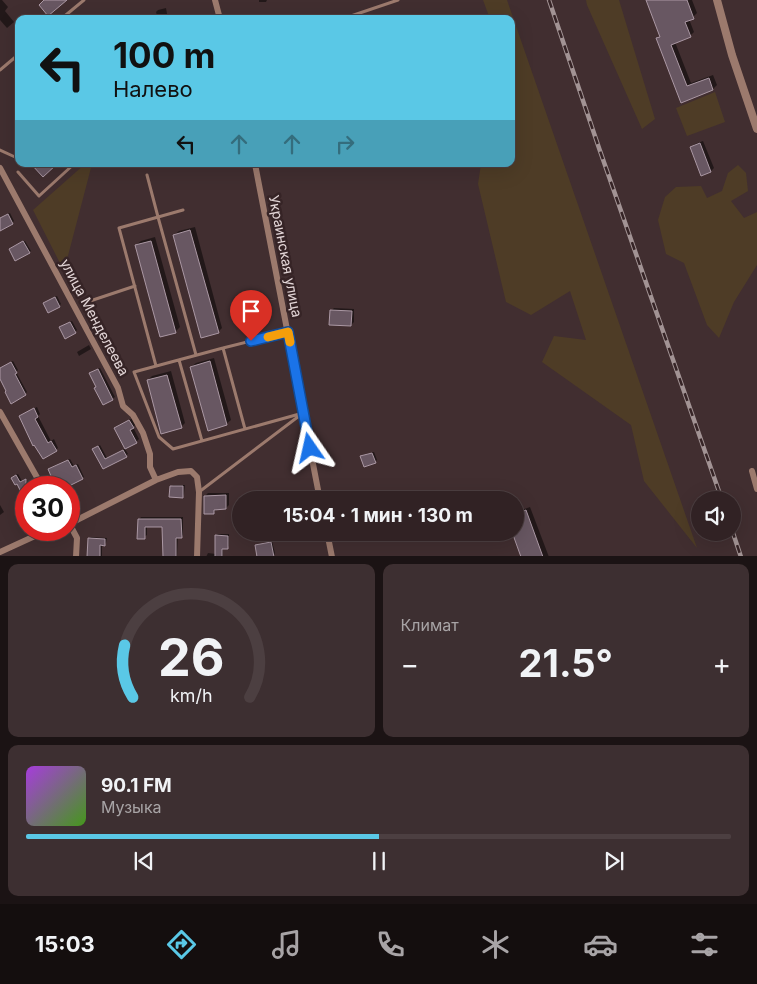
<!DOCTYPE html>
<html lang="ru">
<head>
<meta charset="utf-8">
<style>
	:root { --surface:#312224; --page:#3d2f31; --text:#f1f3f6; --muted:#a8a4a6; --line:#4c3f41; --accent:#5ac8e6 }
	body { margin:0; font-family:Inter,sans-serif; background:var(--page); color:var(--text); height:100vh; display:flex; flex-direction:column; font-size:19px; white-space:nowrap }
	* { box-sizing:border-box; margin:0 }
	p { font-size:16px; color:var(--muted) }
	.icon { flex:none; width:28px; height:28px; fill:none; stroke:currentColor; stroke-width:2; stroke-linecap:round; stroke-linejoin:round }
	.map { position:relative; height:556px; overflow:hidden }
	.sheet { display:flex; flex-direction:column; gap:8px; padding:8px; background:#1b1314; flex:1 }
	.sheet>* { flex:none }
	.guide { position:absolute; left:15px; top:15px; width:500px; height:152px; border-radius:10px; box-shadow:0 5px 20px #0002,0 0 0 1px var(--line); background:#5ac8e6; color:#111; overflow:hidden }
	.tools { position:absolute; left:691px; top:491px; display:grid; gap:10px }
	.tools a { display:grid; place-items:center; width:50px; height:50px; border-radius:50%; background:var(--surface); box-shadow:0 5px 20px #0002,0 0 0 1px var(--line); font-size:25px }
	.speed { position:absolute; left:15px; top:476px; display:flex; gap:10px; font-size:25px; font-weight:700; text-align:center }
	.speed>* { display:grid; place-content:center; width:65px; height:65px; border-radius:50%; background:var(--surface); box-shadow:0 5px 20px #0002,0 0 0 1px var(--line); line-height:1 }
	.speed .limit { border:8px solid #d22; background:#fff; color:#111 }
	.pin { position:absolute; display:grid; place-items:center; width:42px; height:42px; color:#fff; margin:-51px -21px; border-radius:50% 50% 50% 0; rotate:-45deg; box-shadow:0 0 5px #0007 }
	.pin .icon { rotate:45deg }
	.me { position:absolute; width:55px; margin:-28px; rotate:349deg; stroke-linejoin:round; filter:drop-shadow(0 0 4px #0008) }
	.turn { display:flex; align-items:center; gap:18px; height:105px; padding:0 15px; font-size:22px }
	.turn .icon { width:65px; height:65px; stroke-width:2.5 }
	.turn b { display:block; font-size:35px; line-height:42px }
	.lanes { display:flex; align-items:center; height:48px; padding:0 15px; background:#0003; justify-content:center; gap:25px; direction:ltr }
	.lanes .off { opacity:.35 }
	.big { font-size:38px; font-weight:700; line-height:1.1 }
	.sheet .widget { flex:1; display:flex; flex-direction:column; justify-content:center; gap:8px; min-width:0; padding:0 18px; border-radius:10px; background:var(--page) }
	.sheet .dial { align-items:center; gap:0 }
	.dial svg { height:130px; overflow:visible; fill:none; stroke:var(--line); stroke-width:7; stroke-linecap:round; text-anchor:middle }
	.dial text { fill:var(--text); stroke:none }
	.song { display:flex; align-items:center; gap:15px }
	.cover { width:60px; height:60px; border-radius:8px; background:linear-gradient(135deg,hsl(280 70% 55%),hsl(100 70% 35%)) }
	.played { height:5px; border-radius:2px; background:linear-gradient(90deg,var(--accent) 50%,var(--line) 50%) }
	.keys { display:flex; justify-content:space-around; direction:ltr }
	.heat { display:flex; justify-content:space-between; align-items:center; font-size:28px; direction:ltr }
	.sheet .tiles { flex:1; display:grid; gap:8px; grid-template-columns:1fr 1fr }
	.widget:last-child { grid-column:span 2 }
	.trip { position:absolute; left:232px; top:491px; width:292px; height:50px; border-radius:25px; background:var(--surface); box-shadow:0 5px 20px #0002,0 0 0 1px var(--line); font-weight:700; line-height:50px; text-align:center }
	.tab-bar { display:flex; height:80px; justify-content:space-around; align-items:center; background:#140e0e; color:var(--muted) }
	.tab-bar .icon { width:35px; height:35px }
	.tab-bar .on { color:var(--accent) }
	.tab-bar b { font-size:22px; color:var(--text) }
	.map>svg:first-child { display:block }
</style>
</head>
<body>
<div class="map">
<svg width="757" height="557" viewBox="0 0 757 557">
	<rect width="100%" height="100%" fill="#412e30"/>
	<path fill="#4e3c26" d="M483,0H507L697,548L644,481L631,425L542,362L554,336L586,340L570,291L531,315L506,302L478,184L481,164H511V19H490Z
		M586,0H619L655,119L642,129L587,5Z
		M715,92L725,122L687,136L676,108Z
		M85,164H92L64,271L33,210Z
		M738,165L746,173L748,191L731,201L744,218L757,212V265L734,302L719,338L707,325L684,263L666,254L658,220L665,197L676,187L701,186L707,198L722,191L728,173Z"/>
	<path fill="#0007" d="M0,0H2L8,7L5,11L14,22L7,28L0,20Z
		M259,0H267L266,2H259Z
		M648,0H692L697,13L693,17L689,19L694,32L690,36L675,42L691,83L713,75L717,85L713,89L682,101L657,39L661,35Z
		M166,8L168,19H158L156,12L158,10Z
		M703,141L714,168L711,171L692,147L695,144Z
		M10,213L14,221L12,223L0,218Z
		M195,227L222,328L218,332L174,235L179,231Z
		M155,237L180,327L175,332L136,245L141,241Z
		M25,241L31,251L29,252L12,247Z
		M57,296L61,304L59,306L47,301Z
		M334,308L354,309V322L351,325L331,311Z
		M72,321L77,330L75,332L62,326Z
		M89,345L91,349L79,356L77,352Z
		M214,358L231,420L226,424L191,367L196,363Z
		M13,361L18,370L16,372L27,392L25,394L8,391L0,377V368Z
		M100,368L115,397L104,404L92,372Z
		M171,371L185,423L181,427L148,380L152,376Z
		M37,407L40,414L38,416L51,441L54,439L58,448L43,458L20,416L23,414Z
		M133,418L136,424L133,427L139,439L136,442L116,428L119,425Z
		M100,445L107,458L125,449L128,454L103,467L96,448Z
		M374,452L377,460L375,462L362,457L363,455Z
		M70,459L74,466L78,464L84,477L82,478L52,467Z
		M18,474L22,481L26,479L31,488H26V499L14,476Z
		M173,485H185L184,494L183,496L171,487Z
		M208,493H229V505L226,508L217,509L214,512L205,496Z
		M0,505L4,512L0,515Z
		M530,507L549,557H523L516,532V512Z
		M141,517H183V535L181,537H178L177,557H164L163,526H147V535L144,537L139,520Z
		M218,534H229V546L227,548H223V557H206L208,553L216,554V536Z
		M91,537L107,538L106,543L105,544H102V557H89V539Z
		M272,541L275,553L274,555L256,546L258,544Z"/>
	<path fill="#685762" stroke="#ab98a4" d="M44,0H67L48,16L39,5Z
		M646,0H687L694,19L685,22L691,37L671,45L687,86L709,78L713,90L681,103L656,38L660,37Z
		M700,143L711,172L701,176L690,147Z
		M31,164H57L43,177Z
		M8,214L13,224L0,231V218Z
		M190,230L219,333L201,338L173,235Z
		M23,241L30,253L15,261L9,249Z
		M151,241L176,333L160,337L135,245Z
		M55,297L60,307L48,313L43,303Z
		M330,310L352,311L351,326L329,325Z
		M70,322L76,333L65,339L59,327Z
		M210,361L227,425L208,431L190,367Z
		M11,362L17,373L15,374L26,395L11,404L5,392L6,391L0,379V368Z
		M98,369L113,400L103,405L94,388L96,387L89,373Z
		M167,375L182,428L161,434L147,380Z
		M34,408L38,417L35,419L48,443L51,441L57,451L43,459L34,445L33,446L19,416Z
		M129,420L134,428L130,430L137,443L125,449L114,428Z
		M98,446L105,459L123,450L127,457L103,469L92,449Z
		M372,453L376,463L364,467L360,456Z
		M68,460L72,467L76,465L83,479L65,488H56L48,469Z
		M16,475L20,482L26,479V502L17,484L15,485L11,478Z
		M170,486H183V498L169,497Z
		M226,495V509L214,510V514H204V496Z
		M526,510L543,557H521L512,532H516V514Z
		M138,519H181L182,538H176V557H163L162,527H145V539H137Z
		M215,535L228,536V549H222V557H215Z
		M88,538L105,539V546L100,545V557H87Z
		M271,542L274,557H257L255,545Z"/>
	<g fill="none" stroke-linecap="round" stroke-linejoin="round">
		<path stroke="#9c7a6d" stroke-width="3" d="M61,19L84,0
			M342,19L398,0
			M0,70L19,54
			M0,150L15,157L19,154
			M18,172L39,196L74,164
			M147,175L158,217L196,355
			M84,303L135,286
			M223,348L245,429
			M179,360L202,441
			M156,366L119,228L183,210
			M199,492L303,413L173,449L159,437L134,372L223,348L287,332"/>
		<path stroke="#9c7a6d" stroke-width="6" d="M215,0L220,19
			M255,164L320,500
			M0,168L118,388L123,406L133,415L143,433L150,454V467L156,480
			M0,412L43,488
			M752,471L757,489
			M69,523L77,538L76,557
			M69,524L156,480L178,472L191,471L197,477L199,492L197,557
			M327,532L332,557
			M0,552L48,530"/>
		<path stroke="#9c7a6d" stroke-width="8" d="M717,0L732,55L757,129"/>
		<g stroke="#a29394" stroke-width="4.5">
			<path id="rail" d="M549,0L599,148L722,500
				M732,530L741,557"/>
		</g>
		<use href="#rail" stroke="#362426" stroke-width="2.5" stroke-dasharray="8" stroke-linecap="butt"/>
	</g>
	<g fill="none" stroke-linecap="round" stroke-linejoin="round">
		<g stroke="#114b97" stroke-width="12">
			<path id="route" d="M251,341L288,332L310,448"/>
		</g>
		<use href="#route" stroke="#1a73e8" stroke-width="9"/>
		<path stroke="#f59e0b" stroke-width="9" d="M268,337L288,332L290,342"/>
	</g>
	<g text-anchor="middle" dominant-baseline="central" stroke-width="5" stroke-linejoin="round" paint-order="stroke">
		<g font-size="14" fill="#e3d6d7" stroke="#362426">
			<text transform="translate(286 256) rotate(79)">Украинская улица</text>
			<text transform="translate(95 317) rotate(62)">улица Менделеева</text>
		</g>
	</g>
</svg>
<div class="tools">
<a><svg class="icon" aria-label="sound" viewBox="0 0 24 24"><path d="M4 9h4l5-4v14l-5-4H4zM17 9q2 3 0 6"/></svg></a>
</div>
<div class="speed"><div class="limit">30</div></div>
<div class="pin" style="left:251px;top:341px;background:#d93025"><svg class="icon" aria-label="arrive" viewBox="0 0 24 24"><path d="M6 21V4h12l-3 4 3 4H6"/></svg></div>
<svg class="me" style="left:310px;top:448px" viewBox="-20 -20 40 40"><path d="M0-17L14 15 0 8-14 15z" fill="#1a73e8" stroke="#fff" stroke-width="4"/></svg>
<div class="trip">15:04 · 1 мин · 130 m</div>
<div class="guide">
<div class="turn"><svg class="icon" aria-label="left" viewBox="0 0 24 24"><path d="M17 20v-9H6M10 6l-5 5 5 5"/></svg><div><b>100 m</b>Налево</div></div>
<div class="lanes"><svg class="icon" aria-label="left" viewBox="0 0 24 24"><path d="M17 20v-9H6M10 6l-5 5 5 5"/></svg><svg class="icon off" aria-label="ahead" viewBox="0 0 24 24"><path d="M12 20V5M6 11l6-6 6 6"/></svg><svg class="icon off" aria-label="ahead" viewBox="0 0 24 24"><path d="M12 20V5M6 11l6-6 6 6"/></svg><svg class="icon off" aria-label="right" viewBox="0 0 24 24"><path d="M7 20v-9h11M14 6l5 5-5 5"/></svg></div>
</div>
</div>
<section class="sheet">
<div class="tiles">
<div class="widget dial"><svg viewBox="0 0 100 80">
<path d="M14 69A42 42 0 1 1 86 69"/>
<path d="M14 69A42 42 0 0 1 9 37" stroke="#5ac8e6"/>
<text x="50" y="56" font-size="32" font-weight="700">26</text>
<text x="50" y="72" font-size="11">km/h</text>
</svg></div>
<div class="widget"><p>Климат</p>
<div class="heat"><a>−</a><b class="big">21.5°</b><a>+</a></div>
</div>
<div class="widget">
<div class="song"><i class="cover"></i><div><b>90.1 FM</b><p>Музыка</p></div></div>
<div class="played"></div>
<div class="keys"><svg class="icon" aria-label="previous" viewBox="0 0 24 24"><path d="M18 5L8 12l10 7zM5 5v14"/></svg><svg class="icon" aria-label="pause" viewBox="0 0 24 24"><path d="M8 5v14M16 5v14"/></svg><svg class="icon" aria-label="next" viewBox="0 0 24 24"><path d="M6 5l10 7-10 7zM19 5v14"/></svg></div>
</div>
</div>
</section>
<nav class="tab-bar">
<b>15:03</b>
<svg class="icon on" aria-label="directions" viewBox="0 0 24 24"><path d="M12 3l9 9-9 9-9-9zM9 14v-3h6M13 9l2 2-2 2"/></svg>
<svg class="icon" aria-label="music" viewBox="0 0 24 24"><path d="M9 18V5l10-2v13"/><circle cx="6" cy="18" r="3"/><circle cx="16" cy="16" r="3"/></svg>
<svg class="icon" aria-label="phone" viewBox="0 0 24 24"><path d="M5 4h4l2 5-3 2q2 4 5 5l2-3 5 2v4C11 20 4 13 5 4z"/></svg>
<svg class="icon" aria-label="climate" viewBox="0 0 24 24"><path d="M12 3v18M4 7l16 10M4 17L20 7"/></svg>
<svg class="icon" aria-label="car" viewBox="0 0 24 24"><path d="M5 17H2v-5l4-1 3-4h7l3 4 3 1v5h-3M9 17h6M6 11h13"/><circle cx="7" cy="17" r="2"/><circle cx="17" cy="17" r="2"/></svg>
<svg class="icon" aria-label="filters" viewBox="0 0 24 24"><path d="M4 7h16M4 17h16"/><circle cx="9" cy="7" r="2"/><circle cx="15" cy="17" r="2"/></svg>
</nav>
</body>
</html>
